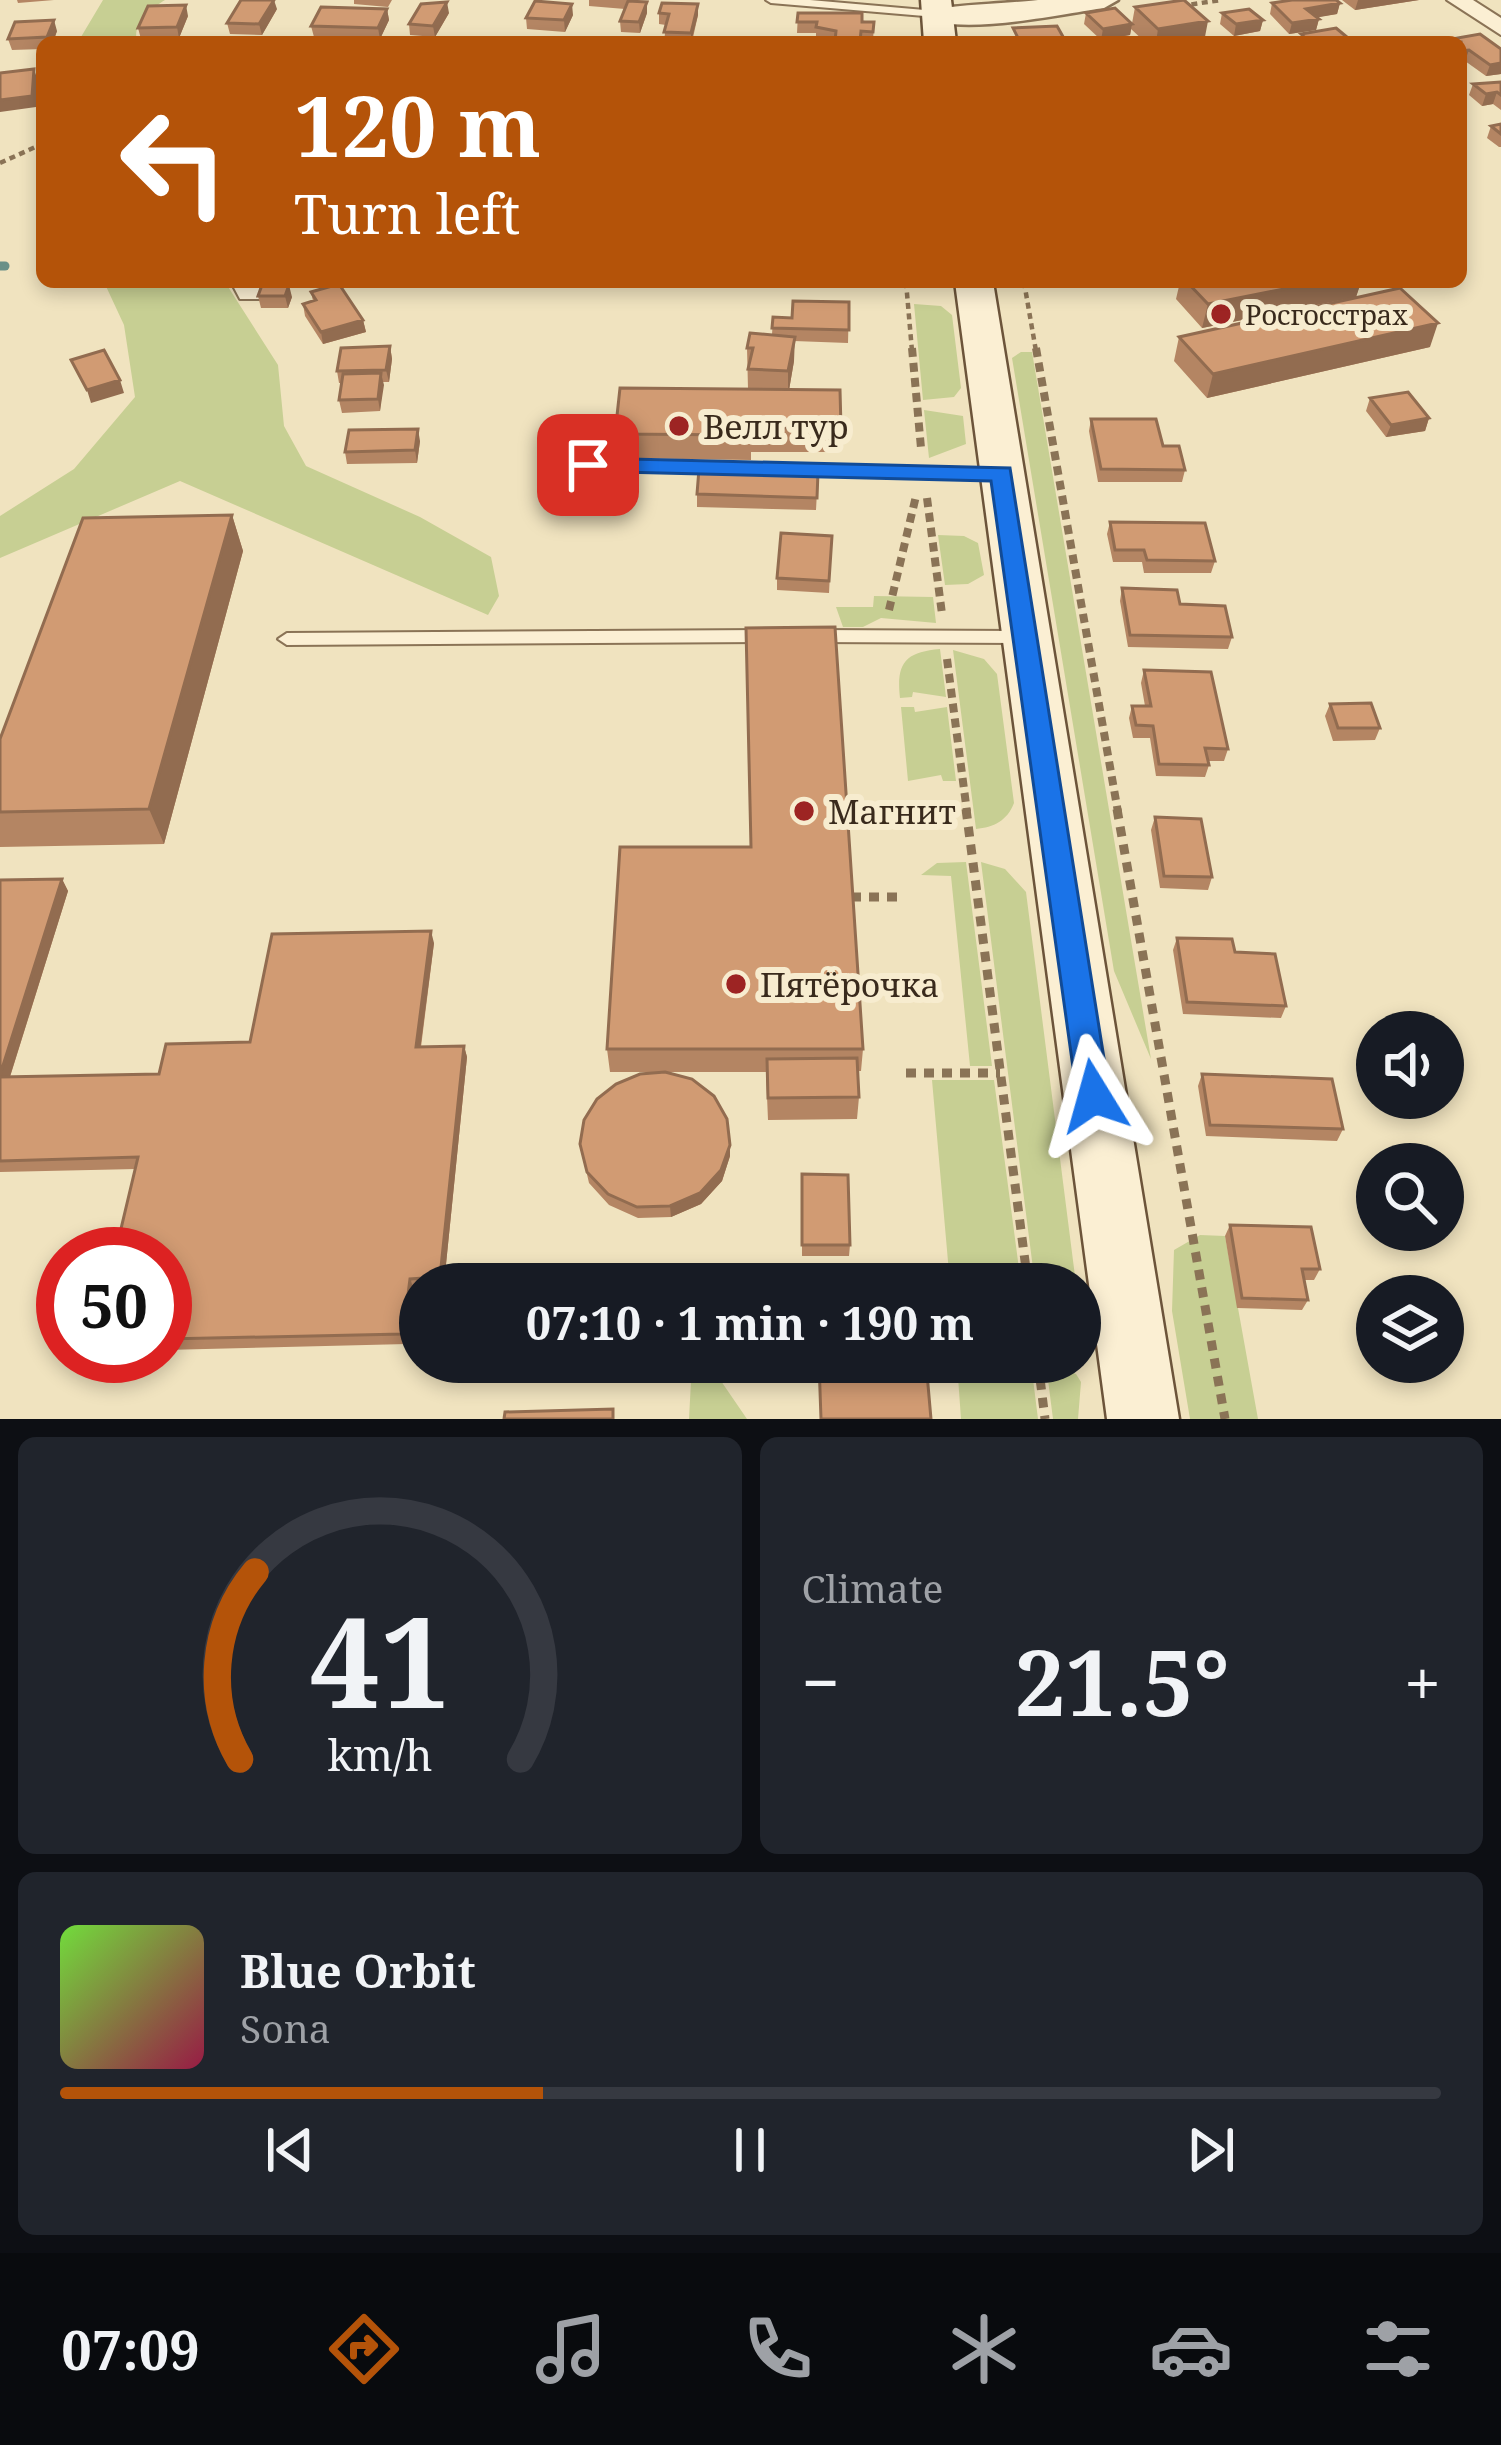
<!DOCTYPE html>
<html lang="en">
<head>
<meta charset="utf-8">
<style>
	:root { --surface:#171b24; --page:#20242c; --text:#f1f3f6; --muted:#9ea1a6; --line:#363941; --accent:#b45309 }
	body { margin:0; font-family:"Noto Serif",serif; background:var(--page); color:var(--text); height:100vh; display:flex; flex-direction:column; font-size:45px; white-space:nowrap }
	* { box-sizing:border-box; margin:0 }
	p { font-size:39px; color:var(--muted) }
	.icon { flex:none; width:66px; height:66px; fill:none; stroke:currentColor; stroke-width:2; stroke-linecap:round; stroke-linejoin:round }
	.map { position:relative; height:1419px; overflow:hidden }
	.drawer { display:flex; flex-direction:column; gap:18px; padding:18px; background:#0d0f14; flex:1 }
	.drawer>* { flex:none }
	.hud { position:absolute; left:36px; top:36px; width:1431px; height:252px; border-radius:18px; box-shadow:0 6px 18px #0003; background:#b45309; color:#fff; overflow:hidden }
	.tools { position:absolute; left:1356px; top:1011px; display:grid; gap:24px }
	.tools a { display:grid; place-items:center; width:108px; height:108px; border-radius:50%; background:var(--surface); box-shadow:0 6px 18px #0003; font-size:60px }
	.speed { position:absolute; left:36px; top:1227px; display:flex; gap:24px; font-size:60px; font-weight:700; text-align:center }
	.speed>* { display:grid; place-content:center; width:156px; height:156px; border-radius:50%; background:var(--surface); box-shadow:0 6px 18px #0003; line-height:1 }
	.speed .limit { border:18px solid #d22; background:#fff; color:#111 }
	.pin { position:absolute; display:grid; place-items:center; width:102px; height:102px; color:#fff; margin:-51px; border-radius:24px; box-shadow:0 6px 18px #0006 }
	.me { position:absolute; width:132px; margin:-66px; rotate:352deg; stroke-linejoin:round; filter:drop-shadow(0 0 9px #0008) }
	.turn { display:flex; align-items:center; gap:42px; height:252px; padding:0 60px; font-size:54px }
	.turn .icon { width:156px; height:156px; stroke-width:2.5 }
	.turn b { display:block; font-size:84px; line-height:102px }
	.big { font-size:90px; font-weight:700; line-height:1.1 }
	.drawer .card { flex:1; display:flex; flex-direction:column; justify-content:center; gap:18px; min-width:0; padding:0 42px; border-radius:18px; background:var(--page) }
	.drawer .dial { align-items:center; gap:0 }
	.dial svg { height:312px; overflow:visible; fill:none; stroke:var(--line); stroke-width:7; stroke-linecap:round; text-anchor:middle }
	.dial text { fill:var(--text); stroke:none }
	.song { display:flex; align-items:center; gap:36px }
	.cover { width:144px; height:144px; border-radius:18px; background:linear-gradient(135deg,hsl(100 70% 55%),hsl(340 70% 35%)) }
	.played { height:12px; border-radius:6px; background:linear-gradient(90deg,var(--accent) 35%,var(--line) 35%) }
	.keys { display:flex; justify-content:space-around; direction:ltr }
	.heat { display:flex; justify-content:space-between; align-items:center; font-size:66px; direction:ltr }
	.drawer .tiles { flex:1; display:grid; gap:18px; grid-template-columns:1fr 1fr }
	.card:last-child { grid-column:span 2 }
	.trip { position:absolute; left:399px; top:1263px; width:702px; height:120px; border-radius:60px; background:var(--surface); box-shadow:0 6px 18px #0003; font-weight:700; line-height:120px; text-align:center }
	.tab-bar { display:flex; height:192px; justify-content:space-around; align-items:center; background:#090b0e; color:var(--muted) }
	.tab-bar .icon { width:84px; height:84px }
	.tab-bar .on { color:var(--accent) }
	.tab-bar b { font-size:54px; color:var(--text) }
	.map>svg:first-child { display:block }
</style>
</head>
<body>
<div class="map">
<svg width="1501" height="1419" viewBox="0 0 1501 1419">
	<rect width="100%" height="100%" fill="#f0e3bf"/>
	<path fill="#c7cf93" d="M103,0H165C150,9 132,24 137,42H78Z
		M104,282H225L278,365L284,426L306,466L420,517L491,557L499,596L488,615L180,481L0,558V516L74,469L135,397L124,325Z
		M914,304L941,306L952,315L961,388L954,397L923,400Z
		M1021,352H1032L1151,1059L1114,971L1012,358Z
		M924,410L963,416L966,444L929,458Z
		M938,535L964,536L978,543L984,575L968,584L945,585Z
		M874,596L933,597L936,623L881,618L863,627H843L836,607H873Z
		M940,649L946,697L913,692L912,697L900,698C896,663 905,652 940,649Z
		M953,650L984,659L997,674L1014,803C1007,821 994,827 976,829Z
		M901,707H914L915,712L947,707L956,781H943L941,775L908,781Z
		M966,862L992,1066H970L951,876L921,875L937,863Z
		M981,862L1005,869L1026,892L1076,1284H1035Z
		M932,1080H994L1021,1284H950Z
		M1200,1235L1225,1236L1258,1419H1190L1172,1311L1174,1250Z
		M692,1362H708L747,1419H689Z
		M957,1363H1031L1038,1419H961Z
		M1046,1364L1076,1374L1081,1382L1078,1419H1053Z"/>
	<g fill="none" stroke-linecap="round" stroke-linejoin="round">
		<path stroke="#699087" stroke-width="9" d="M0,266H5"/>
		<g stroke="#8a7356" stroke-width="4">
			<path id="service" d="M766,0H810L936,11L942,14L936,17L771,3Z
				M588,460L1001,469L1009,474L1001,479L582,468L580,465Z
				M768,630L777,636L768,642L287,645L278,639L287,633Z
				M814,630L1025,631L1034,637L1025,643L814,642L805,636Z"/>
		</g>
		<g stroke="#8a7356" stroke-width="4">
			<path id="minor" d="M1447,0H1473L1501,18V35Z
				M231,282H259L264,293L260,299H240Z"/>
		</g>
		<g stroke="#8a7356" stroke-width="5">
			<path id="tertiary" d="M1038,0H1118L1104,8C1067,13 948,39 922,14C932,5 1016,3 1038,0Z"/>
		</g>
		<g stroke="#6c543a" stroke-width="5">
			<path id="secondary" d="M921,0H951L956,42H924Z
				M955,282H993L1179,1419H1107Z"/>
		</g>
		<path stroke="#8a7356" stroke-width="4.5" stroke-dasharray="6 4.5" stroke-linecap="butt" d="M1181,6L1221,0
			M0,163L42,144
			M906,282L912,351
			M1024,282L1036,351"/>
		<path stroke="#8a7356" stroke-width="8" stroke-dasharray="9 6" stroke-linecap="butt" d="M912,348L921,448
			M1036,348L1118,812
			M927,498L942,614
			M889,610L916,496
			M947,659L967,812"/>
		<path stroke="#8a7356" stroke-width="9" stroke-dasharray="10 8" stroke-linecap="butt" d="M966,809L1028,1284
			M1117,809L1225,1419
			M851,897H897
			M906,1073H1000
			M1038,1362L1045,1419"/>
		<use href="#service" fill="#fbefd3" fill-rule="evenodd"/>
		<use href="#minor" fill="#fbefd3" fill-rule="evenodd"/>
		<use href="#tertiary" fill="#fbefd3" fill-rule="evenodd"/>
		<use href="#secondary" fill="#fbefd3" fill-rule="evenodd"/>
	</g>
	<path fill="#b48563" d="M17,0H54L18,3Z
		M354,0H392L388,7L354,4Z
		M589,0H635V2H647V13L640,33L621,32L620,21L625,9L589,6Z
		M1342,0H1419L1355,10Z
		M1272,3H1340L1337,14L1317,17L1319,19L1316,30L1289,34L1270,14Z
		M698,4V15L692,42H664L666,25L659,24V13Z
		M1135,7L1204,42H1145L1131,29Z
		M277,9L262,35L230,34L227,23Z
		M387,9L389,20L380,39L314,37L311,26Z
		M449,13L435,37L410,35L409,24Z
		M798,13L874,22L873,42H835L816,38V33H797Z
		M1086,13L1132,24L1130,35L1101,40L1084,24Z
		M1222,13L1263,20L1260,31L1234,36L1220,24Z
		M573,15L565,32L527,29L526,18Z
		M188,16L179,38L141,39L138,28Z
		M57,31L53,42H42V49L12,50L8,39Z
		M1461,42L1501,49V74L1486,76L1465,61Z
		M1501,82V110L1493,104L1482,106L1469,95L1473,84Z
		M1501,124V147H1499L1487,138L1491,126Z
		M1180,282H1361L1356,297L1202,328L1176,299Z
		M262,285L292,297L288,308H261L258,296Z
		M311,292L363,320L366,332L323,344L305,316L303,304L313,301Z
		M849,302L848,343L794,341V361L789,390L841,428L840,452H751V460L616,458L615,434L748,389L747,348L772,335L773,317L792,318Z
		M1179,337L1430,347L1207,398L1174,361Z
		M390,346L392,359L389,382H383L380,411L342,413L339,400L342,383H339L337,371Z
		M1370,398L1429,418L1425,431L1386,437L1366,411Z
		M1091,419L1163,446L1185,470L1182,482H1098L1089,431Z
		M420,441L417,463L347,464L345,452Z
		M818,472L816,510L697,507V494Z
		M232,515L243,551L164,844L0,847V739Z
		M1110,522L1215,561L1211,573H1144L1142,562H1113L1107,534Z
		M832,536L829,593L777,590V578Z
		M1122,588L1180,604L1232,637L1228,649L1128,647L1120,601Z
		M1144,670L1228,749L1224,761H1208L1209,765L1205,777L1156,776L1150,738H1133L1129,718L1132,706H1145L1141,683Z
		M1330,704L1380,728L1375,740L1333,741L1325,716Z
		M1155,817L1212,877L1208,890L1160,888L1151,830Z
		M62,879L68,891L10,1077L159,1074L250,1042L434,943L421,1047L464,1046L467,1057L444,1284H420V1289H414L407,1344L165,1350V1254L136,1169L0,1172V880Z
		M1177,938L1235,952L1286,1006L1281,1018L1183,1014L1173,950Z
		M607,1049H863L861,1071H858L859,1097L857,1119L768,1120L766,1072H610Z
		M1202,1074L1343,1129L1337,1141L1206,1136L1198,1086Z
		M580,1144L730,1156L722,1181L701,1204L671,1217L638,1218L609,1205L589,1183Z
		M802,1174L850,1245L849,1256H802Z
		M1230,1225L1320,1269L1314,1280H1304L1308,1300L1302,1310L1237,1308L1225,1236Z
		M723,1362H766V1369L723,1365Z"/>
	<path fill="#926c50" d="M274,0L277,9L262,35L259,24Z
		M1358,0H1419L1355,10Z
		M447,2L449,13L435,37L433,26Z
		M647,2V13L640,33L639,22Z
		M1340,3L1337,14L1303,20L1306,9Z
		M572,4L573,15L565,32L564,20Z
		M698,4V15L691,42V33Z
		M186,5L188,16L179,38L177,27Z
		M387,9L389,20L380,39L378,28Z
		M1319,19L1316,30L1289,34L1292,23Z
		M54,20L57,31L53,42H48L47,37Z
		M1263,20L1260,31L1234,36L1236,24Z
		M1208,21L1204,42H1156L1158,29Z
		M1132,24L1130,35L1101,40L1103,29Z
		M1469,50L1465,61L1461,62V51Z
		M1501,63V74L1486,76L1490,65Z
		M34,69L38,81L36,107L0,112V100Z
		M1497,92L1493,104L1482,106L1486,94Z
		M1319,282H1361L1356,297L1202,328L1208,304Z
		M289,285L292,297L288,308L285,296Z
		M363,320L366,332L323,344L321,332Z
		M1438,323L1430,347L1207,398L1213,374Z
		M795,337L794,361L788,396V371Z
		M390,346L392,359L389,382L386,370Z
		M381,373L384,385L380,411L378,399Z
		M120,380L124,393L91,403L87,390Z
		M1429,418L1425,431L1386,437L1391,425Z
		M418,429L420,441L417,463L415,450Z
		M232,515L243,551L164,844L149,809Z
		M62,879L68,891L6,1089L0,1078V1075Z
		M431,931L434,943L419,1058L416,1047Z
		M464,1046L467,1057L444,1284H442L440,1277Z
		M730,1145V1156L722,1181L701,1204L671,1217L670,1206Z
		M410,1279L414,1289L407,1344L403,1334Z"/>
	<path fill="#d19b73" stroke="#926c50" stroke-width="3" d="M241,0H274L259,24L227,23Z
		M1184,0L1208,21L1158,29L1135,7Z
		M1292,0H1336L1340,3L1306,9L1319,19L1292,23L1272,3Z
		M535,1L572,4L564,20L526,18Z
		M628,1L647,2L639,22L620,21Z
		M447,2L433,26L409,24L421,4Z
		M662,3L698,4L691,33L664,32L669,14L659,13Z
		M186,5L177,27L138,28L148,6Z
		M321,7L387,9L378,28L311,26Z
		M1115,8L1132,24L1103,29L1086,13Z
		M1249,9L1263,20L1236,24L1222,13Z
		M798,13H862V22H874L873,32L861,31L860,42L835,41L836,31L816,27L817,22H797Z
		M54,20L47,37L8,39L15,22Z
		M1057,26L1066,42H1020L1013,28Z
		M1336,28L1348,38L1310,42L1301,34Z
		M1480,34L1501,49V63L1490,65L1469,50L1461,51V42H1435Z
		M34,69L32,96L0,100V73Z
		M1501,82V95L1497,92L1486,94L1473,84Z
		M1501,124V134L1491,126Z
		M1187,282H1319L1208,304Z
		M339,284L363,320L321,332L303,304L316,300L311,292Z
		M262,285H289L285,296H258Z
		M1400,288L1438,323L1213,374L1179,337Z
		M793,301L849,302V330L772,328L773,317L792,318Z
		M750,333L795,337L788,371L748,369L753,348H747Z
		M390,346L386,370L337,371L341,348Z
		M104,350L120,380L87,390L71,360Z
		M381,373L378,399L339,400L343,374Z
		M620,388L840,390L841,428H751V435L615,434Z
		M1408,392L1429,418L1391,425L1370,398Z
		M1091,419H1156L1163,446H1179L1185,470L1101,469Z
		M418,429L415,450L345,452L349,430Z
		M699,469L818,472L817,498L697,494Z
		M232,515L149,809L0,812V739L83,518Z
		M1110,522L1205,523L1215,561L1147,560L1144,550H1115Z
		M781,533L832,536L829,581L777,578Z
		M1122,588L1177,590L1180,604L1225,606L1232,637L1130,635Z
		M835,627L863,1049H607L620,847H751L746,628Z
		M1144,670L1211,672L1228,749L1205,748L1209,765L1159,764L1153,726L1136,725L1132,706H1151Z
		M1371,703L1380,728H1338L1330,704Z
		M1155,817L1201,819L1212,877L1164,876Z
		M62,879L0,1075V880Z
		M431,931L416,1047L464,1046L440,1277L410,1279L403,1334L165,1339V1254H115L138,1157L0,1161V1077L159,1074L166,1044L250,1042L272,934Z
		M1177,938L1232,939L1235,952L1275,954L1286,1006L1187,1002Z
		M857,1058L859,1097L768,1098L767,1059Z
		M665,1072L692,1079L714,1096L727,1119L730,1145L721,1170L700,1193L670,1206L637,1207L608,1194L587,1172L580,1144L584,1120L597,1099L616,1084L640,1074Z
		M1202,1074L1332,1079L1343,1129L1210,1125Z
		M802,1174L848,1175L850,1245H802Z
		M1230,1225L1311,1227L1320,1269H1302L1308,1300L1242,1298Z
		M819,1362H926L931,1419H821Z
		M613,1409V1419H504L505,1412Z"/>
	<path fill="#1a73e8" stroke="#114b97" stroke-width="3" d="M588,458L1010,468L1110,1096L1105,1107L1094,1111L1082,1107L1077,1096L991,481L579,471V460Z"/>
	<g fill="#9d2423" stroke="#f7eccf" stroke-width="4.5">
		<circle cx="1221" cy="314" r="12"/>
		<circle cx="679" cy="426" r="12"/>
		<circle cx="804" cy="811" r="12"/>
		<circle cx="736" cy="984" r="12"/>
	</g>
	<g text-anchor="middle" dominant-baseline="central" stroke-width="12" stroke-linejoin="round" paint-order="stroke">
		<g font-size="27" fill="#392a1c" stroke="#f7eccf" text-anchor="start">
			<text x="1245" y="314">Росгосстрах</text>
		</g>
		<g font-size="33" fill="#392a1c" stroke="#f7eccf" text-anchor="start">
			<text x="703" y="426">Велл тур</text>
			<text x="828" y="811">Магнит</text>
			<text x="760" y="984">Пятёрочка</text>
		</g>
	</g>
</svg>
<div class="tools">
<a><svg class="icon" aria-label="sound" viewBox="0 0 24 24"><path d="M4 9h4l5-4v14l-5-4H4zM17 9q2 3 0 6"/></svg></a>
<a><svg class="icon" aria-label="search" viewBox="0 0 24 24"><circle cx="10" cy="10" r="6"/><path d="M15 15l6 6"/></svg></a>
<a><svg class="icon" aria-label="layers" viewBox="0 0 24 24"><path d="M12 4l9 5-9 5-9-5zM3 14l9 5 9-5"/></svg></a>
</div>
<div class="speed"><div class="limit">50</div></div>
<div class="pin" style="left:588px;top:465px;background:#d93025"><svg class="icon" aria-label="arrive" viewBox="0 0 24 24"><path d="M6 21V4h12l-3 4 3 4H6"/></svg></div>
<svg class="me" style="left:1094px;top:1096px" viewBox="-20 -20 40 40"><path d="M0-17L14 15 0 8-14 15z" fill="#1a73e8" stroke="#fff" stroke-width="4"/></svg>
<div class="trip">07:10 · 1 min · 190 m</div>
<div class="hud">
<div class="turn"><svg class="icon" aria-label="left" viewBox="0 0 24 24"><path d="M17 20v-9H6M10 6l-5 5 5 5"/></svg><div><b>120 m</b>Turn left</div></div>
</div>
</div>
<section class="drawer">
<div class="tiles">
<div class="card dial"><svg viewBox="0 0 100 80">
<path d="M14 69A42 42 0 1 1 86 69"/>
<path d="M14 69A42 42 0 0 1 18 21" stroke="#b45309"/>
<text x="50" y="56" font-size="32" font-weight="700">41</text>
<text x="50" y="72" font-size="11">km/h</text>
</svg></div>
<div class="card"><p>Climate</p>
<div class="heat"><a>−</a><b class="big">21.5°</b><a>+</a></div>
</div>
<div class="card">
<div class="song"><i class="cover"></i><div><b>Blue Orbit</b><p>Sona</p></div></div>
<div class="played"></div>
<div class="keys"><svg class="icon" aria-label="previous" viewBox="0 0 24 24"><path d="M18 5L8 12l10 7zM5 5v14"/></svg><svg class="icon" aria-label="pause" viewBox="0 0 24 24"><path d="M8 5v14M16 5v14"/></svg><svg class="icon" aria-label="next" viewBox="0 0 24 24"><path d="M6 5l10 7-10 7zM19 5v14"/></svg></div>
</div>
</div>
</section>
<nav class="tab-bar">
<b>07:09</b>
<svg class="icon on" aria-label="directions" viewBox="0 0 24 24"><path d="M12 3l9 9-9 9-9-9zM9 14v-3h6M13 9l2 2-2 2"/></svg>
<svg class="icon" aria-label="music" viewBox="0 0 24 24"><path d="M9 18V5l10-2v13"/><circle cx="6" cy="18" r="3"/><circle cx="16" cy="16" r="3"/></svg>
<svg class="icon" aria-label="phone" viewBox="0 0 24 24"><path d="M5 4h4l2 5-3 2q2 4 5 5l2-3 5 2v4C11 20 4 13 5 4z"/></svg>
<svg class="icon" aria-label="climate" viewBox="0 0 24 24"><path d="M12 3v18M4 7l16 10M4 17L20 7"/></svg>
<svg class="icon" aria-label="car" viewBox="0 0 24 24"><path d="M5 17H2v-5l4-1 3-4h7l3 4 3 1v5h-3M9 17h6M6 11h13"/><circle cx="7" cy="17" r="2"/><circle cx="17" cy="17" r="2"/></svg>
<svg class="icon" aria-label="filters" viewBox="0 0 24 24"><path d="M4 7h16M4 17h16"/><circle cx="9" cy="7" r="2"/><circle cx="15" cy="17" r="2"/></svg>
</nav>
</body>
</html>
